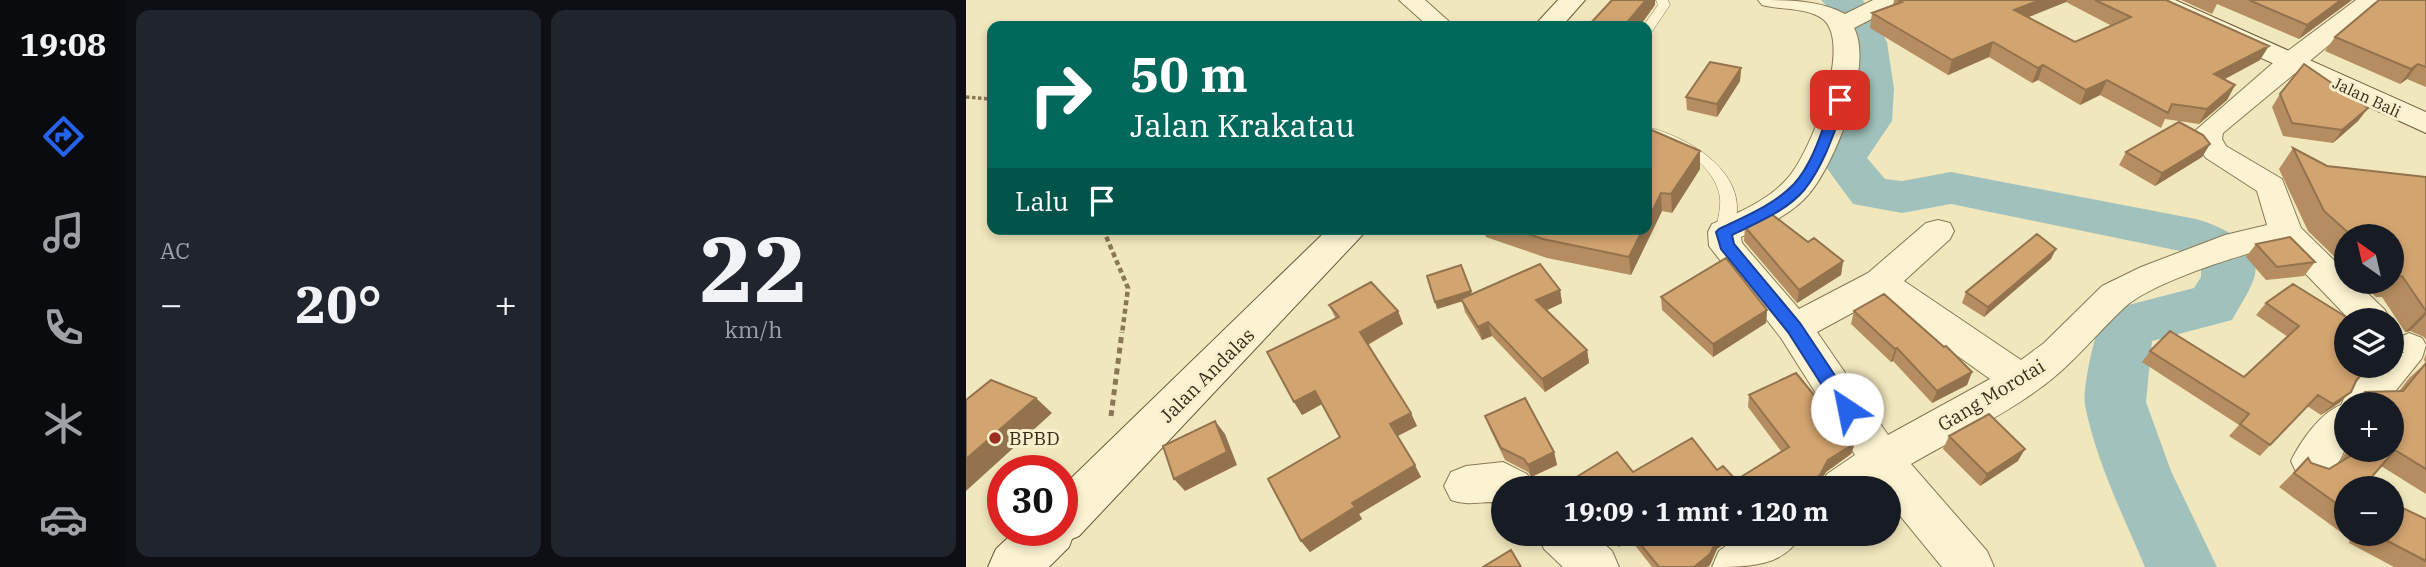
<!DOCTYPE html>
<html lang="id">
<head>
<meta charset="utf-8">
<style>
	:root { --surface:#171b24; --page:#20242c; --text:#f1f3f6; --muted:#9ea1a6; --accent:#2563eb }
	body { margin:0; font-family:"IBM Plex Serif",serif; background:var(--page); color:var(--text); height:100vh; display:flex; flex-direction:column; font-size:26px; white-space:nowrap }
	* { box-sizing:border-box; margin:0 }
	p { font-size:23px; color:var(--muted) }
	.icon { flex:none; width:38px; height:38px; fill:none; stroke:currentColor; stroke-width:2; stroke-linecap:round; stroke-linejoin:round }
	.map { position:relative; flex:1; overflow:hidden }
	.panel { display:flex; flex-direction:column; gap:10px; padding:10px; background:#0d0f14; width:840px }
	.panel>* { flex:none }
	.hud { position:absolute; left:21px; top:21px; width:665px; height:214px; border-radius:14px; box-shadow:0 4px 10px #0003; background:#00695c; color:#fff; overflow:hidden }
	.needle { width:46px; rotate:326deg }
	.controls { position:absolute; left:1368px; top:224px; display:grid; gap:14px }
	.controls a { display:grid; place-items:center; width:70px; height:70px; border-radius:50%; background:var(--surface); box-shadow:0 4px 10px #0003; font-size:35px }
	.speed { position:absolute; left:21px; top:455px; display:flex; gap:14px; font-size:35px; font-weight:700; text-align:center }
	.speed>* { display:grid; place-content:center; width:91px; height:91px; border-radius:50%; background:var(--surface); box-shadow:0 4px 10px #0003; line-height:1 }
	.speed .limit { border:10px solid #d22; background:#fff; color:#111 }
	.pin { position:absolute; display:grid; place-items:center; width:60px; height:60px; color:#fff; margin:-30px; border-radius:14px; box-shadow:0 4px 10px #0006 }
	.me { position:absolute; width:77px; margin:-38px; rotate:326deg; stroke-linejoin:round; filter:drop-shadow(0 0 5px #0008) }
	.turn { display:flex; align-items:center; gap:24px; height:147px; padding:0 28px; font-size:32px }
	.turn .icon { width:91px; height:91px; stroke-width:2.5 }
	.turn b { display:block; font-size:49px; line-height:60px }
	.then { display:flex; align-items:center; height:66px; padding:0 28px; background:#0003; gap:14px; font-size:26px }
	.big { font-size:52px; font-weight:700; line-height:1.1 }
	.panel .card { flex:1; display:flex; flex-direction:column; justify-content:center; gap:10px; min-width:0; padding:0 24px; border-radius:14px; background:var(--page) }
	.panel .dial { align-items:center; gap:0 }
	.dial b { font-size:91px; line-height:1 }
	.heat { display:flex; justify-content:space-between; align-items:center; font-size:38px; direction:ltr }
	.panel .tiles { flex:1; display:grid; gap:10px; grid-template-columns:repeat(2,1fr) }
	.trip { position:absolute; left:525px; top:476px; width:410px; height:70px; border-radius:35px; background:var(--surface); box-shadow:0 4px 10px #0003; font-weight:700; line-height:70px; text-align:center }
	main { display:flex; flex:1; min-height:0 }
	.dock { display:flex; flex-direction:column; width:126px; justify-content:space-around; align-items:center; background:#090b0e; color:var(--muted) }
	.dock .icon { width:49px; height:49px }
	.dock .on { color:var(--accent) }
	.dock b { font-size:32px; color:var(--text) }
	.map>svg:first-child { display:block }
</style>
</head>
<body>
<main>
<nav class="dock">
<b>19:08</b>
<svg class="icon on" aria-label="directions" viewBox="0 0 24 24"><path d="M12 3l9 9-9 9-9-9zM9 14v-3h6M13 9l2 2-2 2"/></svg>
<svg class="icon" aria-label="music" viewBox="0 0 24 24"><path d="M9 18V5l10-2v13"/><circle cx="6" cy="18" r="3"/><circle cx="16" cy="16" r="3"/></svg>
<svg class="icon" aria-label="phone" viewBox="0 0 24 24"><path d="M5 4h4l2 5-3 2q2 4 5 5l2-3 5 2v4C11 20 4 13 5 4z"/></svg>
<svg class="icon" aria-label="climate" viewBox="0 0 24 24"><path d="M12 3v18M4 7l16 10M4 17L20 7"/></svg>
<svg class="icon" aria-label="car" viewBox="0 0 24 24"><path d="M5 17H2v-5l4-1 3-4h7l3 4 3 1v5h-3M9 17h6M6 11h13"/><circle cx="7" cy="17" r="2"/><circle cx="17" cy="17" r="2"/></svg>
</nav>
<section class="panel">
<div class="tiles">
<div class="card"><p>AC</p>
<div class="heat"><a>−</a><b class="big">20°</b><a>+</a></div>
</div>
<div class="card dial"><b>22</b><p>km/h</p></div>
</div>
</section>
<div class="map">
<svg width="1460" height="567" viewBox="0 0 1460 567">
	<rect width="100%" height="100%" fill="#f1e7bd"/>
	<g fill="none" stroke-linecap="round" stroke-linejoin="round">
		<path fill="#a1c2bc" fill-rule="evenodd" d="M855,0H897L921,42L928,89L926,121L901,158L919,179L936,181L985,172L1230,219C1255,226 1301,246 1287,281C1282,294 1273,307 1266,320L1186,341L1180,402L1205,471L1251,567H1179C1157,515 1130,461 1119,405C1116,387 1130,327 1139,311L1228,288L1235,277V265L1214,251L985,204L936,213L887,204L854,159L882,120L886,89L883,42L869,14Z"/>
		<g stroke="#8a7755" stroke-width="1">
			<path id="lane" d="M690,0H702L704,5L685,33L681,34V26H677L692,5Z
				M681,127C727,138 793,179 764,236H752L750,232C751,221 755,209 754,198C750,165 709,142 681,135Z"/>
		</g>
		<g stroke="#8a7755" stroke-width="2">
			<path id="street" d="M433,0H459L488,26H462Z
				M792,0C821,0 855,0 879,14L907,0H937L933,5L888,28C908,65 869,164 843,194C826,214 799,226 775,237L776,243L833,309L902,273L960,223L972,220L984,223L988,231L984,239L938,281L1055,360L1078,343L1136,286L1175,267L1259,235L1301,225L1291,191L1240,158L1226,139L1230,130L1315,56L1390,0H1417L1257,133L1256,139L1260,146L1316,179L1335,228L1381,273V282H1390L1419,310L1424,320H1384L1313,246C1277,253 1185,283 1159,307C1129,335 1105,367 1070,391C1031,419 986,440 945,464L1021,551L1028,567H976L922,501V488H854L861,474L889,455L815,338L743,246L742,232L746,224C772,213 801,201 820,180C843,157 887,47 858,20C843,7 814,10 796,5ZM912,299L1024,379L922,435L851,332Z
				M1443,333L1456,338L1460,345L1456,358L1419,404H1381C1381,440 1386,465 1346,480L1331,474L1325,461C1334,442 1355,412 1375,405L1381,392L1405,366H1426V341Z
				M537,462L561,474L568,488H537V504C520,498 507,508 485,500L478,486L485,472L500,466Z
				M571,534H627L646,551L653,567H597L578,549Z
				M776,534H836C817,567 785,567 746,567L753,551Z"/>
		</g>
		<g stroke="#6c5838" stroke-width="2">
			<path id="secondary" d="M592,0H619L596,26H568Z
				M1175,0H1209L1460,112V133L1179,5Z
				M362,229H402L113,536L106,539L103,547L83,567H22L30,549L50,530H96V487Z"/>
		</g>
		<path stroke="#8a7755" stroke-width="3.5" stroke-dasharray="3.5 2.5" stroke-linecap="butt" d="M0,97L26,99"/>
		<path stroke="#8a7755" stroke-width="4.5" stroke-dasharray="5 3.5" stroke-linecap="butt" d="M137,229L162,288L156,334"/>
		<path stroke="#8a7755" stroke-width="5" stroke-dasharray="6 4.5" stroke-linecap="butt" d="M145,416L156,332"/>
		<use href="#lane" fill="#fbf3d1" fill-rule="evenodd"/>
		<use href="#street" fill="#fbf3d1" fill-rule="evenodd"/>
		<use href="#secondary" fill="#fbf3d1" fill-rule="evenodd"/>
	</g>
	<path fill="#b58d60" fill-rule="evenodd" d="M928,0H1200L1294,60L1259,79L1269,85L1261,100L1233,124L1199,119L1195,128L1134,95L1114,105L1072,80L1066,83L1023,57L982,75L904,28L906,13L927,5ZM1100,2L1146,26L1109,42L1061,17Z
		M1215,0H1386L1333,39L1251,4L1246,14Z
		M1460,0V87L1441,79L1434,84L1359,51L1369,37Z
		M775,68L774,81L751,117L721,110L720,97Z
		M1314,94L1402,108L1392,121L1367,143L1317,136L1306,107Z
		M681,128L734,151V169L706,213L696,211L665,275L581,258L520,237L517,229H681Z
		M1244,144L1236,157L1189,186L1153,165L1160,152Z
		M1327,148L1361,166L1460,177V340L1458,337L1444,331L1439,332L1416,297H1410L1394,282H1426V236H1381V269L1342,231L1313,169Z
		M779,227L877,261L875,275L831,303L778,241Z
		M1290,244L1349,262L1338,276L1300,280L1280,257Z
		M1085,259L1018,317L996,303L1000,292Z
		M1327,284L1391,379L1385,392L1373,403L1355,415L1341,406L1294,456L1263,436L1273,425L1176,362L1184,351L1278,377L1322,337L1290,315L1300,303Z
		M594,290L596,303L580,310L621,350L623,363L579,392L526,336L516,340L499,312L496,301L471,309L506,294Z
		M695,297L801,310L800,323L747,357L696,310Z
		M363,305L432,311L437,324L402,345L451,426L431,436L455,477L393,514L396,519L344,552L335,541L374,437L356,404L336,415L328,402L370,319Z
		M888,311L1006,372L1001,385L966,403L927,361L925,362L885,324Z
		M1426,346L1435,352L1426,360Z
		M1460,353V494L1415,466L1381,488V534H1426L1460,519V567H1428L1383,543L1384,539L1313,487L1342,458L1345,463L1363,469L1374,462L1381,450H1426V404H1386L1399,392L1433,391L1444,377L1460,363L1458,360Z
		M783,395L856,405L889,443L885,454L860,472L852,486L850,487L851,488H611L609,478L667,472L751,470L770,480L815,451L782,407Z
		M519,416L588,452L591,465L565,477L562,472L539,460L524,429Z
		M983,436L1052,461L1014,486L977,449Z
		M644,534H772L751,549L744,565L741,567H686L664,539L653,547Z"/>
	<path fill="#93734e" d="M680,0H689V5L674,26H658Z
		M1074,0H1101L1100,2L1043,25L1048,10Z
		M1375,0H1386L1333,39L1341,25Z
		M1027,42L1023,57L982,75L986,60Z
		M1303,46L1294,60L1240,89L1248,74Z
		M1452,64L1441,79L1434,84L1445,69Z
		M1077,65L1072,80L1066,83L1072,68Z
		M775,68L774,81L751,117V104Z
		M1141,80L1134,95L1114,105L1120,90Z
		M1269,85L1261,100L1233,124L1241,109Z
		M1402,108L1392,121L1367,143L1376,130Z
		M1244,144L1236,157L1189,186L1196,173Z
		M734,151V169L706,213L705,194Z
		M695,193L696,211L665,275L663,257L677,229H681V222Z
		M1090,249L1085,259L1018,317L1022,307Z
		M877,261L875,275L831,303L833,290Z
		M594,290L596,303L573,314L570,300Z
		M505,291L507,298L471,309L469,302Z
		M801,310L800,323L747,357V344Z
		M432,311L437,324L400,345L394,332Z
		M1460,311V315L1444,331L1439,332Z
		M522,322L526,336L516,340L512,327Z
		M931,348L927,361L925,362L929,349Z
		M621,350L623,363L579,392L576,379Z
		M1006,372L1001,385L966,403L971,391Z
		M349,391L356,404L336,415L328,402Z
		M1385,392L1373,403L1355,415L1367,404Z
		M70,398L86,413L0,491V459Z
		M445,413L451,426L430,437L424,424Z
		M249,421L259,434L271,465L219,491L208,479Z
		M889,443L885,454L860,472L852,486L849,488L845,481L862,460Z
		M1059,449L1052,461L1014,486L1021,474Z
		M588,452L591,465L565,477L562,465Z
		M449,465L455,477L393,514L396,519L344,552L335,541L386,503Z
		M655,534H663L664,539L653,547L651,536Z
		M758,534H772L751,549L744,565L741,567H728L752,538Z"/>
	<path fill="#d2a470" stroke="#93734e" stroke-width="2" d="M646,0H680L658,26H622Z
		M932,0H1074L1048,10L1109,42L1165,17L1129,0H1200L1303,46L1248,74L1269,85L1241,109L1206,104L1202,113L1141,80L1120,90L1077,65L1072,68L1027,42L986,60L906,13L936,2Z
		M1283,0H1375L1341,25Z
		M1413,0H1460V67L1452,64L1445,69L1369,37Z
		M744,62L775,68L751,104L720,97Z
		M1338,64L1402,108L1376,130L1326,123L1314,94Z
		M1213,122L1237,135L1244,144L1196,173L1160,152Z
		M681,128L734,151L705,194L695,193L681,222Z
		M1327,148L1361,166L1460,177V311L1436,276L1429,277L1426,274V236H1386L1358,211Z
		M804,213L842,242L848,238L877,261L833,290L779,227Z
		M547,229H677L663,257L577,239Z
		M1071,234L1090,249L1022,307L1000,292Z
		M1324,237L1349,262L1311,267L1290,244Z
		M760,258L801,310L747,344L695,297Z
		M574,264L594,290L570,300L621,350L576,379L522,322L512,327L495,299Z
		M495,265L505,291L469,302L461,276Z
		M405,282L432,311L394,332L445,413L424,424L449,465L386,503L389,507L335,541L302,479L374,437L349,391L328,402L301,352L373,317L363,305Z
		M1327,284L1385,320H1381V366H1403L1391,379L1385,392L1367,404L1352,395L1304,445L1274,424L1283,414L1184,351L1204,331L1278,377L1333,326L1300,303Z
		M918,294L978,347L980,346L1006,372L971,391L931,348L929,349L888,311Z
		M1426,346L1435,352H1426Z
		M1460,363V469L1429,450L1396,488H1397H1381V511L1328,473L1342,458L1345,463L1363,469L1386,455L1389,450H1426V404H1398L1399,392L1437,391Z
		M830,373L856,405L879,428L889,443L862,460L854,475L845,481L851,488H617L609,478L651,452L667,472L726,438L751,470L757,466L770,480L823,447L783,395Z
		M25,380L70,398L0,459V400Z
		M559,398L588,452L562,465L558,459L535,448L519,416Z
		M1023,414L1059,449L1021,474L983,436Z
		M249,421L261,452L208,479L197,446Z
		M1426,503L1460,519V561L1408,534H1426Z
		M666,534H758L752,538L744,554L728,567H693Z
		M545,550L555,567H517Z"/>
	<path fill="#2563eb" stroke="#184099" stroke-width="2" d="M874,96L880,100C869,130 859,163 839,189C821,211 790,223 766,235L768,244L834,323L888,404L891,409L888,415L881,417L875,415L822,332L755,249L750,232L753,229C778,217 808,205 828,184C848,162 857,127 867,100Z"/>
	<circle fill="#9e2d21" stroke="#f8f0cd" stroke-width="2.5" cx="29" cy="438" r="7"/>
	<g text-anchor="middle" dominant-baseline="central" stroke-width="6" stroke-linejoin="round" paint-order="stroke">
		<g font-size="16" fill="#382c1b" stroke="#f8f0cd">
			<text transform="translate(1401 97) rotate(25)">Jalan Bali</text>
		</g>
		<g font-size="19" fill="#382c1b" stroke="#f8f0cd">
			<text transform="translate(241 375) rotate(-45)">Jalan Andalas</text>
			<text transform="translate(1025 395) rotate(-31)">Gang Morotai</text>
		</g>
		<g font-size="19" fill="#382c1b" stroke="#f8f0cd" text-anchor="start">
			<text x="43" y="438">BPBD</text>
		</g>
	</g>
</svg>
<div class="controls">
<a><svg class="needle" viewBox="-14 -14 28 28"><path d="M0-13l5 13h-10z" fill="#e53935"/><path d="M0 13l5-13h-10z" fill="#9ea1a6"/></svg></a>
<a><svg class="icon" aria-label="layers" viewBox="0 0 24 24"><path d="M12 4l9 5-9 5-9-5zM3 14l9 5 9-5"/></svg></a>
<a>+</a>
<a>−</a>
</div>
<div class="speed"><div class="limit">30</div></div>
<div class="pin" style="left:874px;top:100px;background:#d93025"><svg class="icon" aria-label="arrive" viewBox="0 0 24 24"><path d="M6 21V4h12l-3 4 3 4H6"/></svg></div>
<svg class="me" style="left:881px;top:409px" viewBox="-20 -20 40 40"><circle r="19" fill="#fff"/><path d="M0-13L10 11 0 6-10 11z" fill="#2563eb"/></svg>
<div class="trip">19:09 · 1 mnt · 120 m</div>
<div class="hud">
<div class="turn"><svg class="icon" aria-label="right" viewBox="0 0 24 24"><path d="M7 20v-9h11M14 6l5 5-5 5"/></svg><div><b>50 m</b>Jalan Krakatau</div></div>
<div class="then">Lalu<svg class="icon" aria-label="arrive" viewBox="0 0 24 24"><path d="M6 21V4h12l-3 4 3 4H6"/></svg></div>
</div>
</div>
</main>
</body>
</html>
